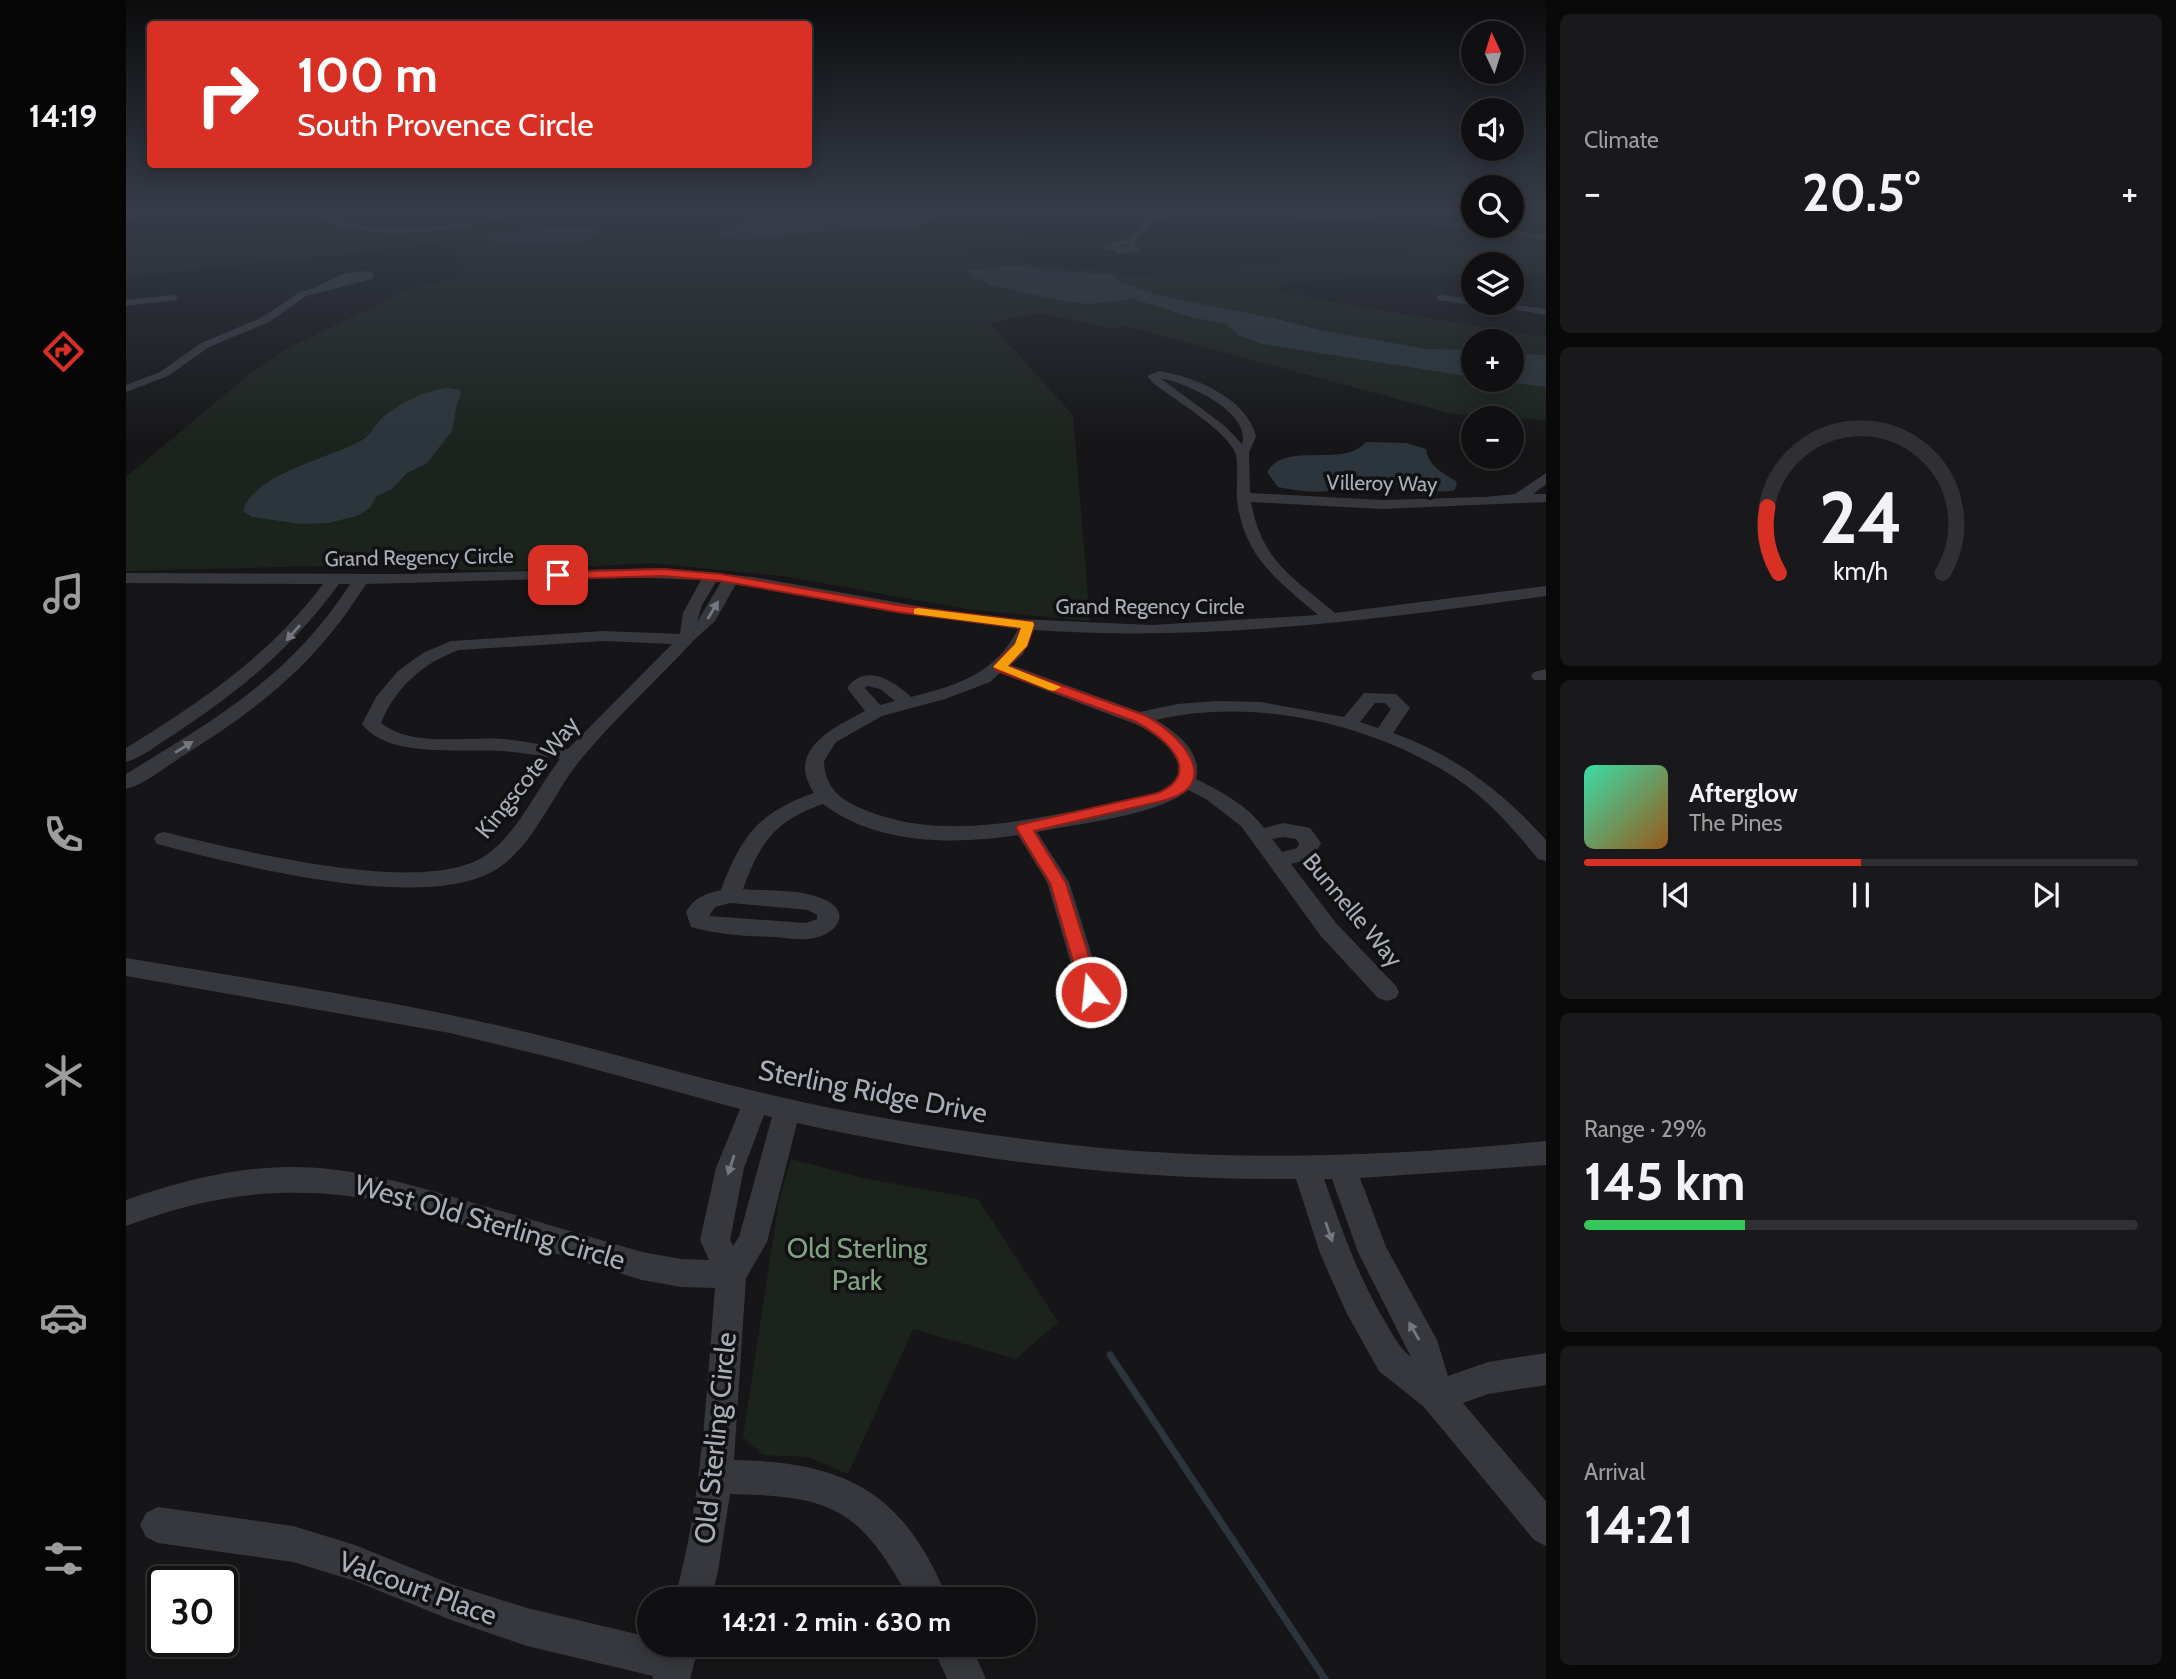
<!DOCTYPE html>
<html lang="en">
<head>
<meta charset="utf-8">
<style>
	:root { --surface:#101012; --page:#19191b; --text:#f1f3f6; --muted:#9c9d9f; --line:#303032; --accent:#d93025 }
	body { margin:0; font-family:Cabin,sans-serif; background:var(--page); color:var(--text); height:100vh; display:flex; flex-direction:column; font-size:26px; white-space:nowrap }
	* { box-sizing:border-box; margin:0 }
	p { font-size:23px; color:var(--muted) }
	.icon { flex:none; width:38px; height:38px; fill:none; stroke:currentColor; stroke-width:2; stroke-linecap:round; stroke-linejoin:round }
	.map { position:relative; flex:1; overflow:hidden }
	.drawer { display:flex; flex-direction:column; gap:14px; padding:14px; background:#09090a; width:630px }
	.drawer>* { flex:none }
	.banner { position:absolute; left:21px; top:21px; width:665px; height:147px; border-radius:7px; box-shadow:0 4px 18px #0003,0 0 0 2px var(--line); background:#d93025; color:#fff; overflow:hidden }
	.needle { width:46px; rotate:356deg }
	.fabs { position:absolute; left:1335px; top:21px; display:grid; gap:14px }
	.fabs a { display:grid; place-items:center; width:63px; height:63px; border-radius:50%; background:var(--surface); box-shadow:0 4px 18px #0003,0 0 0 2px var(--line); font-size:35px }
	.speed { position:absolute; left:21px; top:1566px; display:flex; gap:14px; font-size:35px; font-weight:700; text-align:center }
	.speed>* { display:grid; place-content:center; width:91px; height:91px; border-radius:50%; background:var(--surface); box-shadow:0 4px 18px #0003,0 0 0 2px var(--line); line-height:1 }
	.speed .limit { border:4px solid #111; border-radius:10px; background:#fff; color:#111 }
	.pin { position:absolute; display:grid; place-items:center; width:60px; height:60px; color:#fff; margin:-30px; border-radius:14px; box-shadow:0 4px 10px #0006 }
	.me { position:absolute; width:77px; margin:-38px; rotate:344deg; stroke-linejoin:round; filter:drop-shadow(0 0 5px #0008) }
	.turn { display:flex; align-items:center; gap:24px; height:147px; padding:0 35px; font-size:32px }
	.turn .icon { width:91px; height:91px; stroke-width:2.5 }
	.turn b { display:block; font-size:49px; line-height:60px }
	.big { font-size:52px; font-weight:700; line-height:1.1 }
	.drawer .widget { flex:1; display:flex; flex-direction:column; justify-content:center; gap:10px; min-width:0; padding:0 24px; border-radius:10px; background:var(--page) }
	.drawer .dial { align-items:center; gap:0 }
	.dial svg { height:182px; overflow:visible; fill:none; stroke:var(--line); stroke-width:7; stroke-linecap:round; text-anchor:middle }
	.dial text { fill:var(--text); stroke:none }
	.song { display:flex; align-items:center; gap:21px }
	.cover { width:84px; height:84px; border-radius:10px; background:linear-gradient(135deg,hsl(160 70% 55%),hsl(30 70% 35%)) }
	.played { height:7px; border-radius:4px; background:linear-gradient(90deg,var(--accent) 50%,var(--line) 50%) }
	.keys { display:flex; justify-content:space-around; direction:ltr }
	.heat { display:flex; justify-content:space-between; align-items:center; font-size:38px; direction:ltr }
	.charge { height:10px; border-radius:5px; background:linear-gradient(90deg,#34c759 29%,var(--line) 0) }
	.trip { position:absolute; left:511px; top:1587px; width:399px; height:70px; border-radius:35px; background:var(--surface); box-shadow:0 4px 18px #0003,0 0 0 2px var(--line); font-weight:700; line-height:70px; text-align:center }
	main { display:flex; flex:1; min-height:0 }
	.tabs { display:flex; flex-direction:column; width:126px; justify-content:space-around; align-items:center; background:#060607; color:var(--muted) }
	.tabs .icon { width:49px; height:49px }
	.tabs .on { color:var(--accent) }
	.tabs b { font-size:32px; color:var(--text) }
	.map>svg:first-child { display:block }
</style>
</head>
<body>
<main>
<nav class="tabs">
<b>14:19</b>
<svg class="icon on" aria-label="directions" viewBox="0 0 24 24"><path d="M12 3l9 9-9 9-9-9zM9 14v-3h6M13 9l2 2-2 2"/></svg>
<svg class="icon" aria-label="music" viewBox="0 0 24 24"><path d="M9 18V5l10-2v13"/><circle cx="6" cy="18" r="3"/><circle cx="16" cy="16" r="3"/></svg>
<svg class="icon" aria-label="phone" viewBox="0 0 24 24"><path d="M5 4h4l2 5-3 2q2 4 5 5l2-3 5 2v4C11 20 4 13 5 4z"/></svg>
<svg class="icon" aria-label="climate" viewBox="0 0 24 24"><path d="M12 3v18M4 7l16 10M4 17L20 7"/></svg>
<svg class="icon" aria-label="car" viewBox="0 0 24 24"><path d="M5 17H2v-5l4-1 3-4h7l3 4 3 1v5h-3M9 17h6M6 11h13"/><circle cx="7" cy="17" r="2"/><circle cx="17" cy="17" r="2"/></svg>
<svg class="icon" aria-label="filters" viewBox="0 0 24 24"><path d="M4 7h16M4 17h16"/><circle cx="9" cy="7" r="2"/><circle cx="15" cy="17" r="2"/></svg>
</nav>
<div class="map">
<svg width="1420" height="1679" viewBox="0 0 1420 1679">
	<rect width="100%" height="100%" fill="#161618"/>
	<path fill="#1c231d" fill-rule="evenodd" d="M193,210H263L212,214L205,211L185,219L211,229L256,233L346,224L398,214L498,228L517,226L559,210H939L899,232L834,248L859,263L895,262L921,267L972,268L1003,276L1375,244L1420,245V275L1386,274V264H1348L1347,274L1159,282L1152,285L1157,293L1420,338V420L1327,414L1003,327L983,328L914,313L864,323L947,415L964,621L840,609L657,576L524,563L379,571L193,566L0,571V477L125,373L159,350L286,287L314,284L339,270L322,245L293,244L265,249L0,277V231L176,217ZM1348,341H1386V380H1348Z
		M665,1159L741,1179L852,1199L932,1322L890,1359L787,1329L722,1474L682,1457L637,1455L617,1437L653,1200Z"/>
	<path fill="#2c353c" d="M654,210H848L812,217L797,225L781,229L739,228L616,240L593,235L594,230C613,220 634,212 654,210Z
		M468,228L473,233C453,250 397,244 371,244L362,238L366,235L411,229Z
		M894,265L922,271L986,274L994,283L1044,298L1147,318L1193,330L1301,349L1347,350V377L1136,344L1112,335L1101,324L1064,317L1008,299L962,304L932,300L865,285L843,274L844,270Z
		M1386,354L1420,355V387L1363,380H1386Z
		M322,388L334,390L335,394L331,403L326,431L301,463L281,473L267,488L250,497L244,508L231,516L202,523L175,524L126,517L117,511C127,473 207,458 238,439C245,434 249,425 255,419C270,405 301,389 322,388Z
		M1240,442L1280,443L1300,449C1302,466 1317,473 1331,482L1329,490C1304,495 1284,486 1260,483C1239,480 1221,489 1201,491C1184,493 1168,490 1152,487L1141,472C1160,440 1217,469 1240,442Z"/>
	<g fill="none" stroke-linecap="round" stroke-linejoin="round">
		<path stroke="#2c353c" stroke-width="7" d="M984,1355L1199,1679"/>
		<path fill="#37383d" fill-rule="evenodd" d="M43,210L40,214L0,218V214Z
			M183,210C200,210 217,222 235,225C285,234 339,223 388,210H400C390,216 376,218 364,221C312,233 227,246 183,210Z
			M1056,210H1112L1348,222V226L1420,235V241L1347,227L1070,212L1030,219L1008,241L1014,251L996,254L976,247L1000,239L1012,230L1024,215ZM1001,244L1004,247H990Z
			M244,271L249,274L246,279L180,296L143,322L83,347L42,376L0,392V385L34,372L75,343L135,318L174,292L188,288L218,273Z
			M47,295L52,298L50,300L0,306V300Z
			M1314,295L1348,299V303H1376L1420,309V315L1352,303L1348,305L1311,300V296Z
			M1033,371C1067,376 1121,398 1130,436L1123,453L1124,493L1256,500L1359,497L1389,494L1420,473V484L1407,494H1420V502L1256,509L1125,502C1136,562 1166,576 1209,613L1420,586V596C1248,620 1082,642 908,630L897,654L885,665L1014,712L1051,704L1092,701L1135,702L1218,717L1238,693L1270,694L1284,708L1267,733C1329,755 1377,792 1420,840V861L1412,859C1388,829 1361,798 1328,777C1244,723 1128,697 1030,720C1050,732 1077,752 1070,779C1094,791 1121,805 1138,828L1157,823L1184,828L1195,843L1187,858L1165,864L1210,923L1270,986L1273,992L1270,998L1261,1001L1252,998L1194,935L1115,826L1080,799L1062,790C1034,815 949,824 911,832L943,882L977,991L974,997L965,1000L956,997L953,991L921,882L892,835C828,845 751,845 697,804C649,821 634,842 617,889C641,891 669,889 692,897C729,909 713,936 682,939C672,940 660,938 650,937C620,936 593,935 565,927L560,912C569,897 579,894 595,890C615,836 633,812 688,793C659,750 707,728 739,711L721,688C739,663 767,680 785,697C832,685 869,674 892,629L803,617L610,584L589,621L569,639C532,679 491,716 456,758C426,793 407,851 364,873C287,911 112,865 31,844L28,839L31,834L38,832C109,849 304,900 363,853C394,829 410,790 434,759C414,756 395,752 375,751C336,748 262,759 236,724L250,697L272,671L297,653L325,641L478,631L554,634L557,613L575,580L495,577L240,584C189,665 135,707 55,757C38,768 19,784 0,789V774C90,719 165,676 224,584H213C167,647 112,693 47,735C32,744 16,758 0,762V748C75,702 144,655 197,584L0,583V573L274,574L538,568L627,577L803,608L892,619L1026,625L1192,615C1151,580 1118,557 1111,500C1110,489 1113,460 1109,452C1096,427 1050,401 1027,383L1021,376ZM1034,378C1059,382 1126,412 1116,444L1099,426ZM590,582H595L571,622L576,605ZM478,641L546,644L442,749C420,746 399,741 377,739C338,736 287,748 255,723C270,687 297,663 333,650ZM874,673L1014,726C1031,736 1061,756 1050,779C1040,798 984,804 965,808C889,822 814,840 739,810C714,800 699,788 698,761L710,742L756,716L819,699L864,682ZM741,686L754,689L769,701L754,705L739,688ZM1249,703H1259L1265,709L1252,728L1234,722ZM1157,837L1170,839L1173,843L1171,848L1156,852L1146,839ZM604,903L682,910L691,915V919L680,923L583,916L589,907Z
			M1420,669V680H1408L1405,676L1408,672Z
			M0,958C124,979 248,997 370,1025C460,1045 548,1072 637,1093C732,1116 831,1131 929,1143C1092,1163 1257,1157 1420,1141V1165L1234,1178L1260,1247L1311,1340L1322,1376L1362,1362L1420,1353V1385L1362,1394L1337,1403L1420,1501V1546L1408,1540L1298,1407L1253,1371L1220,1312L1194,1253L1170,1179C1002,1180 834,1159 671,1123L641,1242L620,1278L608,1460C721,1462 778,1492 822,1600H784C733,1508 707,1496 604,1494L592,1571L585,1600H548C577,1499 580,1392 589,1288L555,1287L516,1280L262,1202C166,1184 91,1192 0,1226V1200C52,1182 105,1168 161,1167C226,1166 286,1185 348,1203C404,1219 460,1236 516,1252L555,1259L583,1260L574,1240L590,1168L614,1109L435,1060L324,1033L0,976ZM638,1115L646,1117L613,1237L607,1246L604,1240L618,1168ZM1198,1179H1206L1232,1252L1285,1357C1272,1347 1266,1333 1257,1318C1231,1274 1215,1227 1198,1179Z
			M32,1507L167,1526L229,1545L325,1584L401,1608L523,1637V1645H573L564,1679H526L527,1676L401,1646L325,1620L229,1581L167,1562L32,1543L20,1537L14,1525L20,1513Z
			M806,1645H845L860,1679H821Z"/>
	</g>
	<defs><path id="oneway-solid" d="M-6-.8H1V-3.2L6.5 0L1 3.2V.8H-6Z" transform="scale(1.75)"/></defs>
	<g fill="#757881">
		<use href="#oneway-solid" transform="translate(587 610) rotate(-59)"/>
		<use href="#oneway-solid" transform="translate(167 633) rotate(131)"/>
		<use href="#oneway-solid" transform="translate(58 747) rotate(-32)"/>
		<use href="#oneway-solid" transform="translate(605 1165) rotate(108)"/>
		<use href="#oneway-solid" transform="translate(1203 1232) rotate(71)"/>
		<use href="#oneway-solid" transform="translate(1288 1331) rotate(-120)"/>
	</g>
	<linearGradient id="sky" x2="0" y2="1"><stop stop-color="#0c0c0d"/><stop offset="0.47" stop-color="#363c48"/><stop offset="1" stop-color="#363c48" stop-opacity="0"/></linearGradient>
	<rect width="1420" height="445" fill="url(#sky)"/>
	<path fill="#d93025" stroke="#8d1f18" stroke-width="2" d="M537,569L595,574L771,605L907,622L908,625L901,646L882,666L1018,715C1054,733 1101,785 1036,801L908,831L940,883L974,992L971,996H958L956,992L924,883L890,828L892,825L1032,793C1080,772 1037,735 1008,721L869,670V664L889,644L895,628L771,612L595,581L537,576L432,579L426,575L432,572Z"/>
	<path fill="#f59e0b" d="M792,608L907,622L908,625L901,646L882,666L935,687L928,691L923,690L867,667L889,644L895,628L788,614V609Z"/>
	<g text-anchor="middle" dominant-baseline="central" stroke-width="7" stroke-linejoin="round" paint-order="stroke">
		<g font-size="21" fill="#a8adb8" stroke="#111113">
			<text transform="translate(1256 483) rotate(1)">Villeroy Way</text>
			<text transform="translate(293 557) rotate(-1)">Grand Regency Circle</text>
			<text x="1024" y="606">Grand Regency Circle</text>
		</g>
		<g font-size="24" fill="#a8adb8" stroke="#111113">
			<text transform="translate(401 777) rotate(-51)">Kingscote Way</text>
			<text transform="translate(1227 910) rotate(50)">Bunnelle Way</text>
		</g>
		<g font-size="28" fill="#a8adb8" stroke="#111113">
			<text transform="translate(747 1091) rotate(11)">Sterling Ridge Drive</text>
			<text transform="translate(364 1222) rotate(16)">West Old Sterling Circle</text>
			<text transform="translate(589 1438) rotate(-84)">Old Sterling Circle</text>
			<text transform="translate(292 1588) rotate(20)">Valcourt Place</text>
		</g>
		<g font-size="28" fill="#7fa381" stroke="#111113">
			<text x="731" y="1248">Old Sterling<tspan x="731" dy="32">Park</tspan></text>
		</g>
	</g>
</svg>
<div class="fabs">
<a><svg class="needle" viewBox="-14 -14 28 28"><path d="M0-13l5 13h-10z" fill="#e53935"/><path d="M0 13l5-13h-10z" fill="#9c9d9f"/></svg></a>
<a><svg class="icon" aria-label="sound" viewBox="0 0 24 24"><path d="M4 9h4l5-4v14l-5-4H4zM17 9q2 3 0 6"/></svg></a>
<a><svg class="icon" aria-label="search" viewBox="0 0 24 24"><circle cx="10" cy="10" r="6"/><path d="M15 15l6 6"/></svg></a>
<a><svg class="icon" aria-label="layers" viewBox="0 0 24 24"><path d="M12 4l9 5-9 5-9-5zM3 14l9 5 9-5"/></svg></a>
<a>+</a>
<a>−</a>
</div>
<div class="speed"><div class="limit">30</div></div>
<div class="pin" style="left:432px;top:575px;background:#d93025"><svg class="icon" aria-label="arrive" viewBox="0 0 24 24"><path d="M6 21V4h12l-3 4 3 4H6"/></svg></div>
<svg class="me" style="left:965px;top:992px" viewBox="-20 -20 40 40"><circle r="17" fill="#d93025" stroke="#fff" stroke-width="3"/><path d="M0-11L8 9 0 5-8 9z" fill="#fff"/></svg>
<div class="trip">14:21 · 2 min · 630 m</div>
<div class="banner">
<div class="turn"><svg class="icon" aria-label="right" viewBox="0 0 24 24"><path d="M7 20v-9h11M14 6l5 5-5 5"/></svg><div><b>100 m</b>South Provence Circle</div></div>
</div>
</div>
<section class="drawer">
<div class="widget"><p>Climate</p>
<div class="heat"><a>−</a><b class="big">20.5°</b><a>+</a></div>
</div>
<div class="widget dial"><svg viewBox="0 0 100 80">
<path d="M14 69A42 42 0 1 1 86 69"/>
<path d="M14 69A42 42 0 0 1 9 40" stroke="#d93025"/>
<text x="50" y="56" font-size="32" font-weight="700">24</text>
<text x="50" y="72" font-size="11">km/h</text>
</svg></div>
<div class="widget">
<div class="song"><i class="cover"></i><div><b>Afterglow</b><p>The Pines</p></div></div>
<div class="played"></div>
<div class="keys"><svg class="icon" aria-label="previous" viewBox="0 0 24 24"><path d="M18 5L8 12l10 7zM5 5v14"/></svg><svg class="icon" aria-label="pause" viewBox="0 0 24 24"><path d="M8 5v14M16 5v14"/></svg><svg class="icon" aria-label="next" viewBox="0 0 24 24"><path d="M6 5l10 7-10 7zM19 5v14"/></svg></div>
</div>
<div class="widget"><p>Range · 29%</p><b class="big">145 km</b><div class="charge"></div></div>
<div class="widget"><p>Arrival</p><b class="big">14:21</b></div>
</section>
</main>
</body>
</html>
